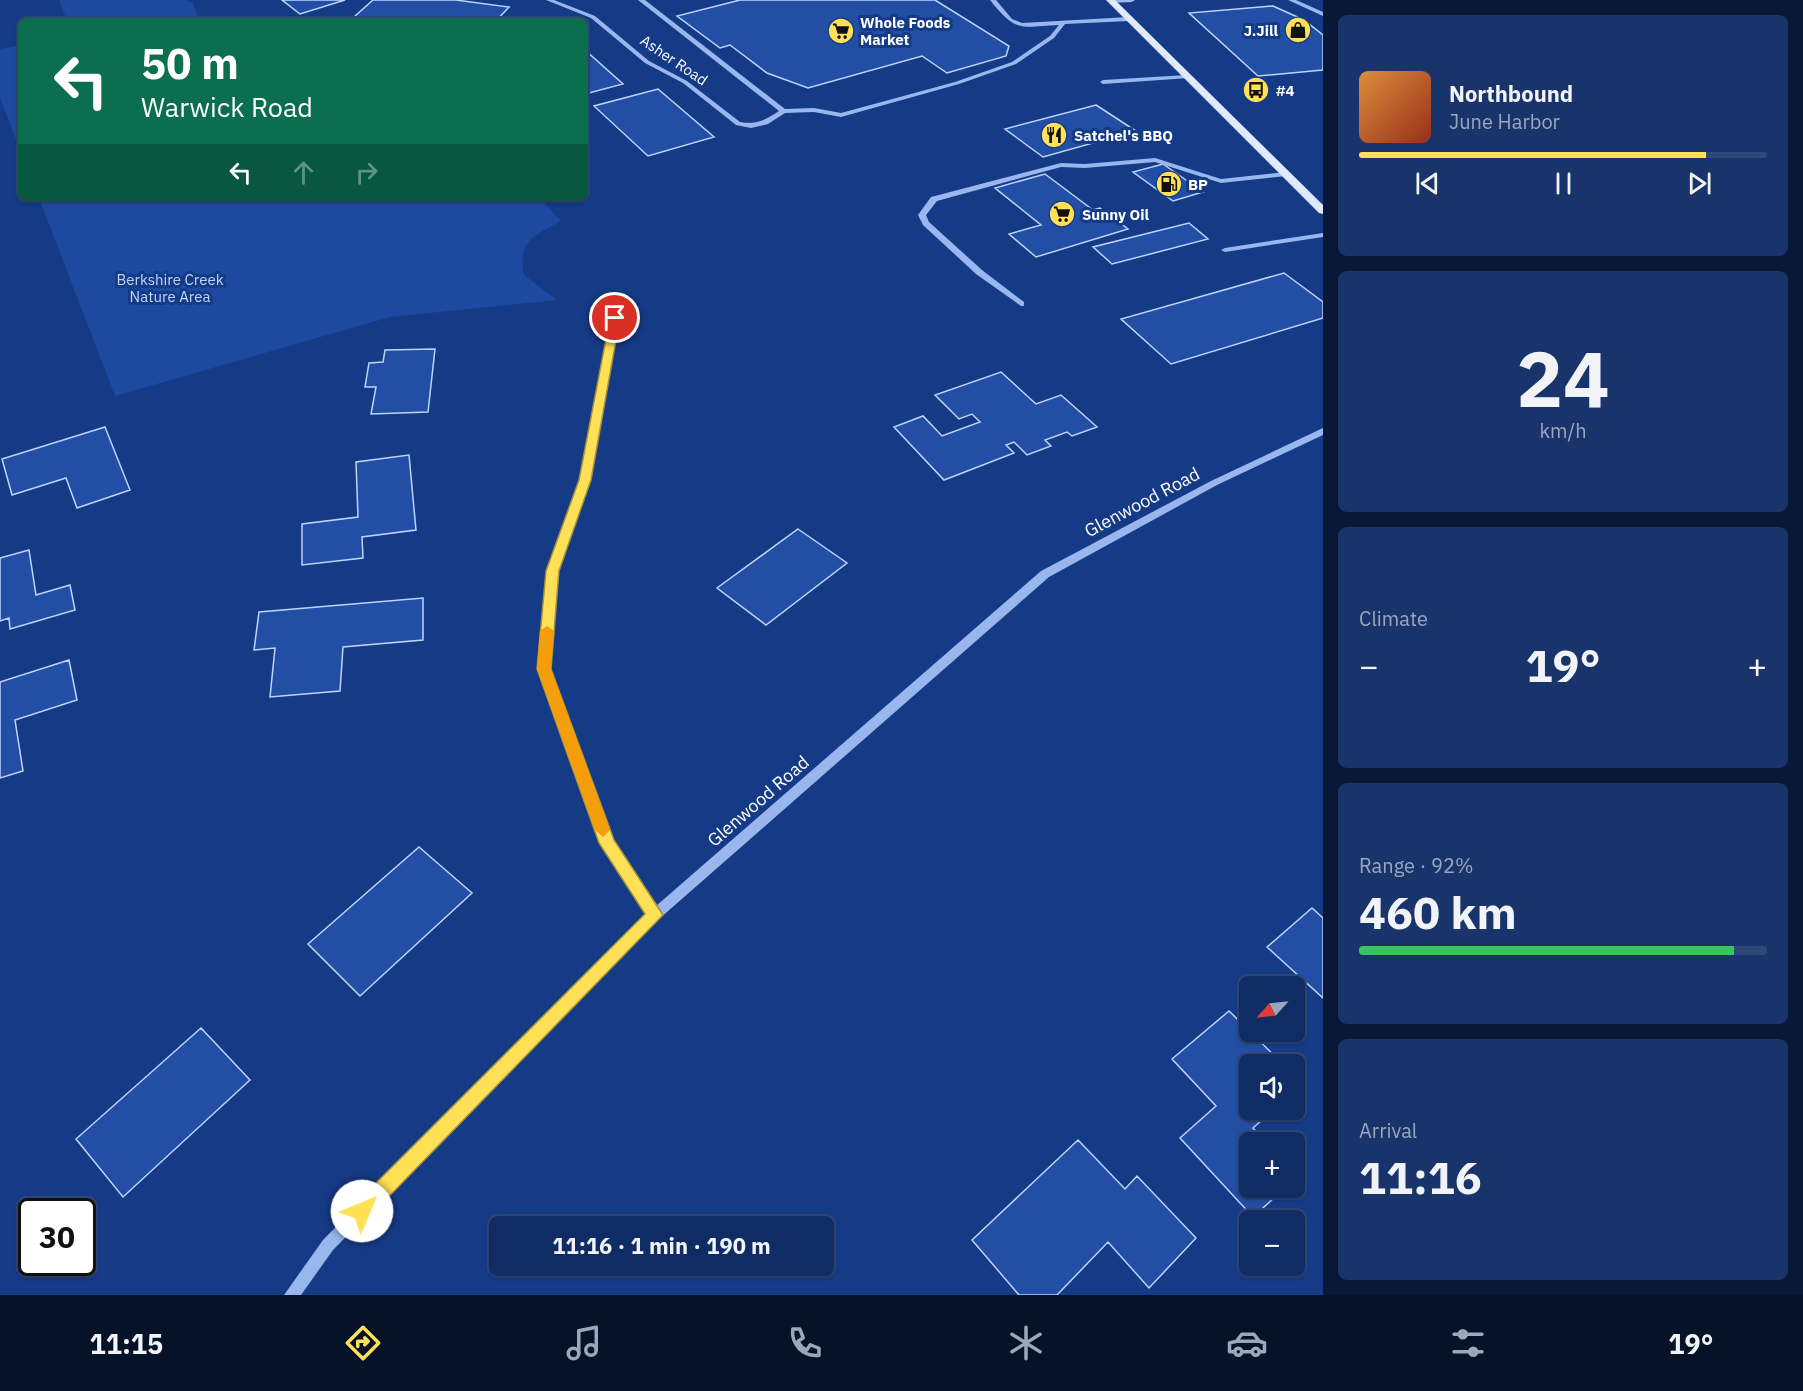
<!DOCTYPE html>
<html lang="en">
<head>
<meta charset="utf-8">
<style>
	:root { --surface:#102c64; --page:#19346a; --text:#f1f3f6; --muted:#9ca7bf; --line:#304878; --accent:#ffe057 }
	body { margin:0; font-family:"IBM Plex Sans",sans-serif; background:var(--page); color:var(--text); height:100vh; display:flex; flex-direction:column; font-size:22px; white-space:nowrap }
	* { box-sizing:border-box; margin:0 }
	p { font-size:20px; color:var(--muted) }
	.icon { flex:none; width:33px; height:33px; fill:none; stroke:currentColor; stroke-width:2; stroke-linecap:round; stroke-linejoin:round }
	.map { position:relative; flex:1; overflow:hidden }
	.sheet { display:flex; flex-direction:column; gap:15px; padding:15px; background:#091837; width:480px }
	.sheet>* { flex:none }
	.hud { position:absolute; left:18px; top:18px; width:570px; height:183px; border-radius:9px; box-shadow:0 2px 4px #0004,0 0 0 2px var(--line); background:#0b6e4f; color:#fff; overflow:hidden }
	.needle { width:39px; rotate:243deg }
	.fabs { position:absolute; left:1239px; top:976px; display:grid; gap:12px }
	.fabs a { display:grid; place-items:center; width:66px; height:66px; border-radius:9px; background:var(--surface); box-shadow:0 2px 4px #0004,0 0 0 2px var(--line); font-size:30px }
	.speed { position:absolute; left:18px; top:1198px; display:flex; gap:12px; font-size:30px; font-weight:700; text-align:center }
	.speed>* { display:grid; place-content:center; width:78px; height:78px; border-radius:50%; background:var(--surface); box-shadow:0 2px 4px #0004,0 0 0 2px var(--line); line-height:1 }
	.speed .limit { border:3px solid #111; border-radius:9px; background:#fff; color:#111 }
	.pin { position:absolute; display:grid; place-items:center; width:51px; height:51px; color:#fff; margin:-26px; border:3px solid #fff; border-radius:50%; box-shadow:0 2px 6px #0007 }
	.me { position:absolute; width:66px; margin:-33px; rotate:45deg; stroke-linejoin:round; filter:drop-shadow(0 0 4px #0008) }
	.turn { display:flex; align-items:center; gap:21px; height:126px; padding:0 24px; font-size:27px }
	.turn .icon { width:78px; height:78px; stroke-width:2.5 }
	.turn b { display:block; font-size:42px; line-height:51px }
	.lanes { display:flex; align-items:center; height:57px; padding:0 24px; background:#0003; justify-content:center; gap:30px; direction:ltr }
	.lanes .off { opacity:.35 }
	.big { font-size:45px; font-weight:700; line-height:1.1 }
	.sheet .tile { flex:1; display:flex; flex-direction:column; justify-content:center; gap:9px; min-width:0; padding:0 21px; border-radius:9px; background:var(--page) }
	.sheet .dial { align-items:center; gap:0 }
	.dial b { font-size:78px; line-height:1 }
	.song { display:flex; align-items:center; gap:18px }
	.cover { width:72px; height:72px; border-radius:9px; background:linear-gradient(135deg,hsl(30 70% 55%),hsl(10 70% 35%)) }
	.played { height:6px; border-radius:3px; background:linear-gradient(90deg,var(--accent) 85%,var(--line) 85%) }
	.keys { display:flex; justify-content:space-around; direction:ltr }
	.heat { display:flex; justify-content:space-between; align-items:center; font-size:33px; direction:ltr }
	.charge { height:9px; border-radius:4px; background:linear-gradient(90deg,#34c759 92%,var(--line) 0) }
	.trip { position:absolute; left:489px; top:1216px; width:345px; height:60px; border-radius:9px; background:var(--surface); box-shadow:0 2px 4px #0004,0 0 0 2px var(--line); font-weight:700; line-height:60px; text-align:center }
	.menu { display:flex; height:96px; justify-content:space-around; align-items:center; background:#061228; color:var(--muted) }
	.menu .icon { width:42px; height:42px }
	.menu .on { color:var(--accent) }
	.menu b { font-size:27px; color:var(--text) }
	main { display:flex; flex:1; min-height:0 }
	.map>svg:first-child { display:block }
</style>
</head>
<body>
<main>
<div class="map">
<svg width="1323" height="1295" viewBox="0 0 1323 1295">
	<rect width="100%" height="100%" fill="#153a86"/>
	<path fill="#1d4aa0" d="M59,0H187L193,3L199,21H67Z
		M21,45V153L0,98V49Z
		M39,198H540L561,221C535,235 517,241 524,275L557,300L390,317L115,396Z"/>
	<path fill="#224fa5" stroke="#bfd4fb" stroke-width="1.5" d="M282,0H345L300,14Z
		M373,0H456L509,7L496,21H380L354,17Z
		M740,0H935L1009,46L1006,56L947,73L922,56L808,88L767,73L730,45L720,48L677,16Z
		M1273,6L1304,20L1323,35V70L1258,76L1189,13Z
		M585,50L623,84L585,94Z
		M658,89L714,137L648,156L594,106Z
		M1096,105L1136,131L1043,157L1005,129Z
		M1163,164L1203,192L1173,201L1133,172Z
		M1045,174L1093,210L1100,208L1128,229L1036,257L1009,234L1041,225L995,188Z
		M1189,223L1208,239L1112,264L1093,247Z
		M1284,273L1323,302V318L1171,364L1121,319Z
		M435,349L428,412L371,414L376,387H365L369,363L383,362L385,350Z
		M1001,372L1036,404L1061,395L1097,427L1072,436L1067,432L1045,440L1051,446L1027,455L1014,442L1006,445L1014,453L944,480L894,427L923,416L942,436L980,422L972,414L959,419L935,395Z
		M105,427L130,490L77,508L66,478L12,495L2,459Z
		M409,455L416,530L362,537L363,558L302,565V524L358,517L356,462Z
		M798,529L847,563L766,625L717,588Z
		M29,550L36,595L70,585L75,610L10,629L9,618L0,621V558Z
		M423,598V640L343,647L340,691L270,697L275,648L254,650L259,612Z
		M69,660L77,700L15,720L23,771L0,778V682Z
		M419,847L472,893L360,996L308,944Z
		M1312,908L1323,918V998L1267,947Z
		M1229,1011L1284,1065H1250V1110H1273L1253,1128L1267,1143H1250V1188H1285L1253,1217L1180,1138L1216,1106L1172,1059Z
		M201,1028L250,1080L123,1197L76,1139Z
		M1078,1140L1125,1189L1137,1176L1196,1238L1149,1288L1108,1242L1057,1295H1019L972,1240Z"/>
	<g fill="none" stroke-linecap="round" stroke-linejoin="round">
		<path fill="#99b7ee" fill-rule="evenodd" d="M546,0H554L595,16L649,61L687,81L740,122C757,125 765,120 779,111L638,0H645L785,109L814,108L841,113L955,82L1012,62L1050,36L1059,25C1020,27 1016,33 990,0H996L1012,19L1022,23L1129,17L1132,19L1129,21L1065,24L1054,38L1016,64L959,84L841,117L814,112L785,113L768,124L751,128L736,125L683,83L645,63L591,18Z
			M1112,0H1135L1132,2L1110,3V1Z
			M1288,0H1296L1323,12V16Z
			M1187,75L1189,76V78L1103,84L1100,82L1103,80Z
			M1155,158L1221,179L1286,172L1290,174L1286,176L1221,183L1155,162L1085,168L1061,167L937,201L926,215L929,222L982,270L1024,302V306H1021L976,274L923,225L918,215L931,197L1061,163L1085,164Z
			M1323,233V237L1225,252L1221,250L1225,248Z
			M612,316H618L619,318L591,480L557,571L549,669L612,841L656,906L1041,571L1211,481L1323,428V435L1217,485L1049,577L659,919L333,1250L301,1295H284L323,1240L647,914L601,843L539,669L547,571L581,480Z"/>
		<path fill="#e1e9ff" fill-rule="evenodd" d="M1106,0H1115L1323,205V214L1319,213Z"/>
	</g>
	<path fill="#ffe057" stroke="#a69239" stroke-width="1.5" d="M615,315L620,318L591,480L559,571L551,669L614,840L663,915L368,1218L362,1221L355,1218L352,1211L355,1204L645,914L599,843L537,669L546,571L579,480L610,318Z"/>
	<path fill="#f59e0b" d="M547,626L554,631L551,669L610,830L603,837L595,830L537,669L540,631Z"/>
	<defs>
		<g id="shop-disc" transform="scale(1.35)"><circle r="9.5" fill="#ffe057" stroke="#153a86"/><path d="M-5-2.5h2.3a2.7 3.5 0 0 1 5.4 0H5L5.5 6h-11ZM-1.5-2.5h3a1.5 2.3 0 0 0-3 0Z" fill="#111"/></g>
		<g id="supermarket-disc" transform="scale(1.35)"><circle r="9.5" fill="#ffe057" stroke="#153a86"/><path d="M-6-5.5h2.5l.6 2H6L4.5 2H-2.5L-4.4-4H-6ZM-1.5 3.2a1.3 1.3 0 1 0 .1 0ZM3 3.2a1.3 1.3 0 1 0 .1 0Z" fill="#111"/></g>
		<g id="bus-disc" transform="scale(1.35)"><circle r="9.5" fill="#ffe057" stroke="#153a86"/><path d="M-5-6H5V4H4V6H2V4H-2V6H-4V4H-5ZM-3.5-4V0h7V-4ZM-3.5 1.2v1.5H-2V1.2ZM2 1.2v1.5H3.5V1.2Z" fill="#111"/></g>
		<g id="restaurant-disc" transform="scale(1.35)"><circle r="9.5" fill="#ffe057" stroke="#153a86"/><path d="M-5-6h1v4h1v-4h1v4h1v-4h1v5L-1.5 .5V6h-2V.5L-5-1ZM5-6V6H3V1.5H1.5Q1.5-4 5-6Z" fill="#111"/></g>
		<g id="fuel-disc" transform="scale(1.35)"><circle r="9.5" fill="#ffe057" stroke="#153a86"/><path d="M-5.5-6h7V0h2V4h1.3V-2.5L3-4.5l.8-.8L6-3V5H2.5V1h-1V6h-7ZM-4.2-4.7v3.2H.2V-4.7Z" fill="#111"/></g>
	</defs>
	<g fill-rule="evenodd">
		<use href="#shop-disc" x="1298" y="30"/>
		<use href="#supermarket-disc" x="841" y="31"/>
		<use href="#bus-disc" x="1256" y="90"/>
		<use href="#restaurant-disc" x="1054" y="135"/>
		<use href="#fuel-disc" x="1169" y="184"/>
		<use href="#supermarket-disc" x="1062" y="214"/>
	</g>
	<g text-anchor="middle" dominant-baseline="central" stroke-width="6" stroke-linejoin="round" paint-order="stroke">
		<g font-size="15" font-weight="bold" fill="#fff" stroke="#153a86" text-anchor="start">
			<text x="860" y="22">Whole Foods<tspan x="860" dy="17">Market</tspan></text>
			<text x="1278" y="30" text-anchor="end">J.Jill</text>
			<text x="1276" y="90">#4</text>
			<text x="1074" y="135">Satchel's BBQ</text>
			<text x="1188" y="184">BP</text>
			<text x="1082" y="214">Sunny Oil</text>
		</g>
		<g font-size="15" fill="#fff" stroke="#153a86">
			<text transform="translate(674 60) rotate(34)">Asher Road</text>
		</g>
		<g font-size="15" fill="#bfd4fb" stroke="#153a86">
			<text x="170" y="279">Berkshire Creek<tspan x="170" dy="17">Nature Area</tspan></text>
		</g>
		<g font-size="18" fill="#fff" stroke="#153a86">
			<text transform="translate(1142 502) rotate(-28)">Glenwood Road</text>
			<text transform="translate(758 801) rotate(-41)">Glenwood Road</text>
		</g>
	</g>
</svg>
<div class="fabs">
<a><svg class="needle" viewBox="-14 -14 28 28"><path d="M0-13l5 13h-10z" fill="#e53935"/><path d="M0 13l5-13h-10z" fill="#9ca7bf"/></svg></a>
<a><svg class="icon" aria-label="sound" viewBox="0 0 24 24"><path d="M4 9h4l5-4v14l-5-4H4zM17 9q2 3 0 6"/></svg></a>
<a>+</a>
<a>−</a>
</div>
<div class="speed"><div class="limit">30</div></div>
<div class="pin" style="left:615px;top:318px;background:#d93025"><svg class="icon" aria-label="arrive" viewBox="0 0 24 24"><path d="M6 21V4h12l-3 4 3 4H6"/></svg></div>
<svg class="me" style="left:362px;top:1211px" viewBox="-20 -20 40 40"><circle r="19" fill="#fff"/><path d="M0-13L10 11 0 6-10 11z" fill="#ffe057"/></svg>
<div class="trip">11:16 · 1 min · 190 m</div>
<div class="hud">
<div class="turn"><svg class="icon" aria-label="left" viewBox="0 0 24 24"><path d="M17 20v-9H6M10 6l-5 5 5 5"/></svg><div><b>50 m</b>Warwick Road</div></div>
<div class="lanes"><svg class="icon" aria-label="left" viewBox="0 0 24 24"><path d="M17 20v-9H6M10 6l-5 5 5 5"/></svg><svg class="icon off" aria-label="ahead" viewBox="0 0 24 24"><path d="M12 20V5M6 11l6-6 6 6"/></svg><svg class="icon off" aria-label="right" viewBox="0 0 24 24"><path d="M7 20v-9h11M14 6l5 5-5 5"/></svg></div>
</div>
</div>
<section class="sheet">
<div class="tile">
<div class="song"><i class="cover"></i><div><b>Northbound</b><p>June Harbor</p></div></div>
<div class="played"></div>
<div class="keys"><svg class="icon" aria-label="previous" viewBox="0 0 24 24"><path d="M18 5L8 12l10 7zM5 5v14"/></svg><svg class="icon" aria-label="pause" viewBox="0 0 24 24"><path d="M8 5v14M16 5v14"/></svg><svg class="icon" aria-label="next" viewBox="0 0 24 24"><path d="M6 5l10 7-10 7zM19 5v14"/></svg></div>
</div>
<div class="tile dial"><b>24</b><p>km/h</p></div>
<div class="tile"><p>Climate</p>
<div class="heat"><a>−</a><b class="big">19°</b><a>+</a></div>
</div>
<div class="tile"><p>Range · 92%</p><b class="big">460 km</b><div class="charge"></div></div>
<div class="tile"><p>Arrival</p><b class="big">11:16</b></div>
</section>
</main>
<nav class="menu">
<b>11:15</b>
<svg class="icon on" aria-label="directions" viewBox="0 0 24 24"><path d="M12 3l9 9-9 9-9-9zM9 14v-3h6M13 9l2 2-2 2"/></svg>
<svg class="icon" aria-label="music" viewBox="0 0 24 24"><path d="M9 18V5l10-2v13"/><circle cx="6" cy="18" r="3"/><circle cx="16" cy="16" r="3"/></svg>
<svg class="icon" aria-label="phone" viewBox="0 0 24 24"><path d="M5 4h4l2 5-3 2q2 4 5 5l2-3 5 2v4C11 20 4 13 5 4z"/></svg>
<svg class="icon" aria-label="climate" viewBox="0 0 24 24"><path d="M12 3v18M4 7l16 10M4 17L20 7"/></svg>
<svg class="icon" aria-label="car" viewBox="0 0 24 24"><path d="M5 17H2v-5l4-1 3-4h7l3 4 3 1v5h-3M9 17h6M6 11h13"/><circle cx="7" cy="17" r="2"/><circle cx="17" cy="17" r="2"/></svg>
<svg class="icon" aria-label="filters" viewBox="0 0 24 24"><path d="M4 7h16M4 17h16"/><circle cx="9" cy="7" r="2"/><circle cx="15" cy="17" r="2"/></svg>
<b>19°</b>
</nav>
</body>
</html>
